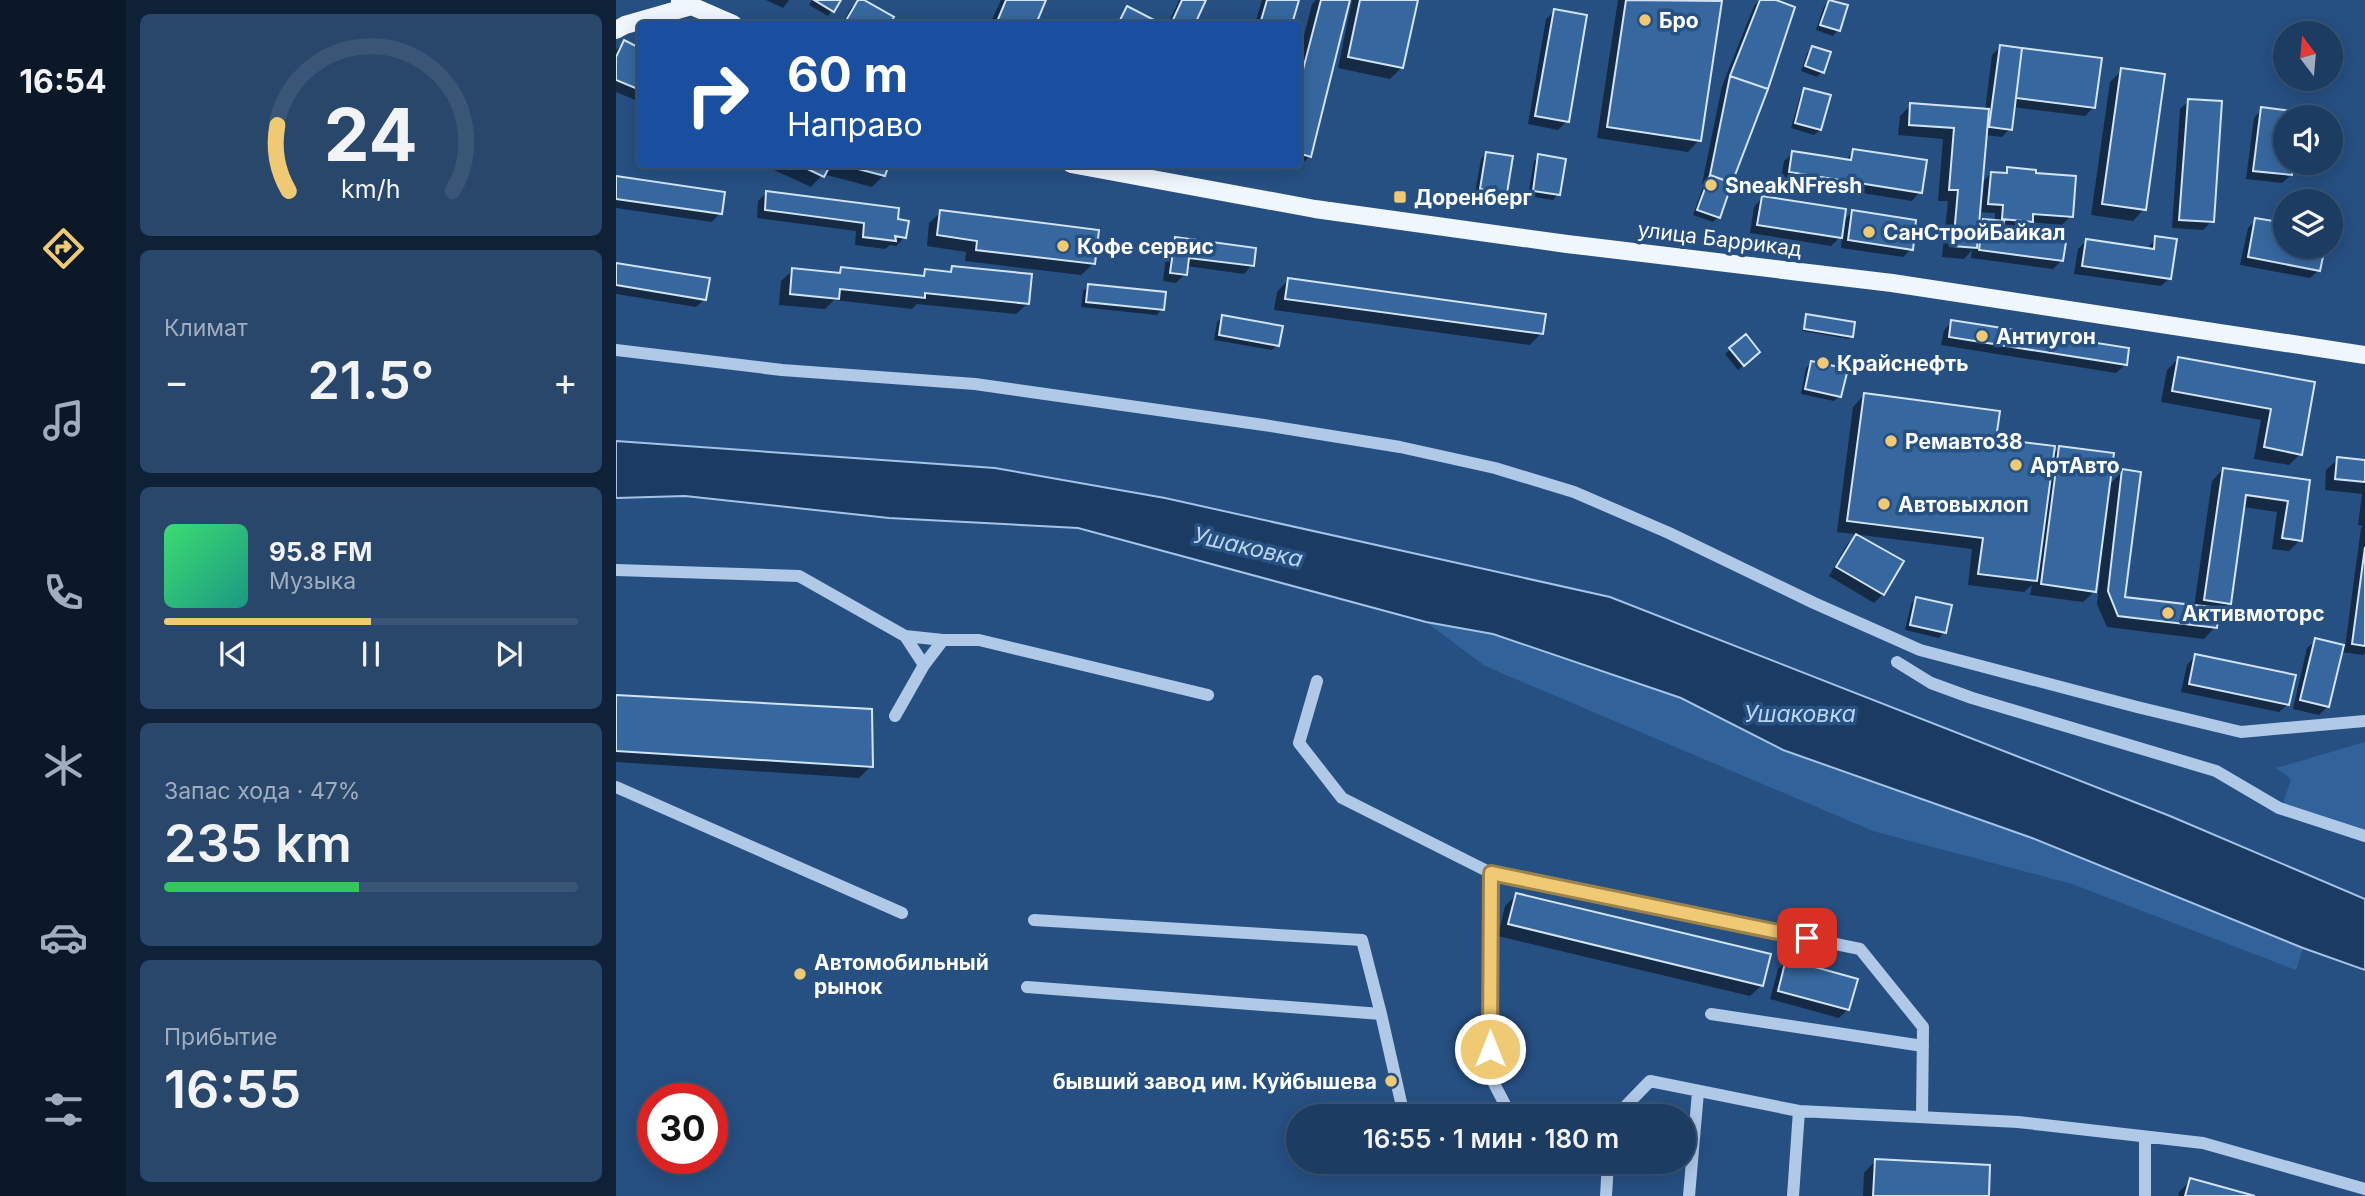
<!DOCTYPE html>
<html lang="ru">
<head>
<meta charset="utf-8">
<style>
	:root { --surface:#1c3c62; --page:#29476b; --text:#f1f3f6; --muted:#a0adbe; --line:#3a5677; --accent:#f0c974 }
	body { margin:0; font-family:Inter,sans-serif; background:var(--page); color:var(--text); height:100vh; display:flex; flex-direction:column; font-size:26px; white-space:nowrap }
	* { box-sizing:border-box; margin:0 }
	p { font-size:23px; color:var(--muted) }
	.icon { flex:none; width:38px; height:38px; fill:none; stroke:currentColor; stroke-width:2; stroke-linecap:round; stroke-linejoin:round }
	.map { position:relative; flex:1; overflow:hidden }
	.side { display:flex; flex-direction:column; gap:14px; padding:14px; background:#0f2136; width:490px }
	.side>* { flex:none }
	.hud { position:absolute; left:21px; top:21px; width:665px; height:147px; border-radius:7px; box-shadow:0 4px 18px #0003,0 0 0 2px var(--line); background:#1a4fa0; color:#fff; overflow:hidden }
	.needle { width:46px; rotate:344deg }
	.controls { position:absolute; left:1657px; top:21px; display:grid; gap:14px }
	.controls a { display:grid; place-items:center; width:70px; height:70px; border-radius:50%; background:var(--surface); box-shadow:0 4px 18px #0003,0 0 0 2px var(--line); font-size:35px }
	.speed { position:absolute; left:21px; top:1083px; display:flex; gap:14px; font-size:35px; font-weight:700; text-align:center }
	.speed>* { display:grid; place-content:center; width:91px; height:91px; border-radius:50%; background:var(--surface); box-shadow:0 4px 18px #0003,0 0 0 2px var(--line); line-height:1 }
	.speed .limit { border:10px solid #d22; background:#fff; color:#111 }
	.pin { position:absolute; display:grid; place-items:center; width:60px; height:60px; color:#fff; margin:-30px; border-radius:14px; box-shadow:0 4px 10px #0006 }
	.me { position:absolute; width:77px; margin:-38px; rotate:0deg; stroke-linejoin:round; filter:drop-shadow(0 0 5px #0008) }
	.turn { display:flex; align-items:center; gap:24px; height:147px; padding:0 35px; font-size:32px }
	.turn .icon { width:91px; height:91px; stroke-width:2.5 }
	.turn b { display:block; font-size:49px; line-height:60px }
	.big { font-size:52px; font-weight:600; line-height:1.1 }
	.side .widget { flex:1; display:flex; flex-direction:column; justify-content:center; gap:10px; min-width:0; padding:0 24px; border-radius:10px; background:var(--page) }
	.side .dial { align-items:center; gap:0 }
	.dial svg { height:182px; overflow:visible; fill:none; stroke:var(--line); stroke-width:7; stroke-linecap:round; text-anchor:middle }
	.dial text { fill:var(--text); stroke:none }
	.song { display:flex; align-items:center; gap:21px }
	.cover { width:84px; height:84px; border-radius:10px; background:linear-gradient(135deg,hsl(140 70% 55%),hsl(170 70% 35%)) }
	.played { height:7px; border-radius:4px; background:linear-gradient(90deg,var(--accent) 50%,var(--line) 50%) }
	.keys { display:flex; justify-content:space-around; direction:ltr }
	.heat { display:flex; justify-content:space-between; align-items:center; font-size:38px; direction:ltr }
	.charge { height:10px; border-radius:5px; background:linear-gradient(90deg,#34c759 47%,var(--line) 0) }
	.trip { position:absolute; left:670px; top:1104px; width:410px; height:70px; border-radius:35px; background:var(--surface); box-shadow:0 4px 18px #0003,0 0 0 2px var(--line); font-weight:600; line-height:70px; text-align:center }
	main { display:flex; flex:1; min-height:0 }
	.menu { display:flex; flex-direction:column; width:126px; justify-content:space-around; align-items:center; background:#0b1827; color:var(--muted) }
	.menu .icon { width:49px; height:49px }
	.menu .selected { color:var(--accent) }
	.menu b { font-size:32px; color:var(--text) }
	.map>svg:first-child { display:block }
</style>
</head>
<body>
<main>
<nav class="menu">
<b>16:54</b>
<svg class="icon selected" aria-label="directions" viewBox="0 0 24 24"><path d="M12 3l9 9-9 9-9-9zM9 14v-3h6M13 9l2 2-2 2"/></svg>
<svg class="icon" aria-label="music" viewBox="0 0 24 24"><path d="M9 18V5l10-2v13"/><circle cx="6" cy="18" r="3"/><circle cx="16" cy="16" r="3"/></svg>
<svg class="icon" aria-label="phone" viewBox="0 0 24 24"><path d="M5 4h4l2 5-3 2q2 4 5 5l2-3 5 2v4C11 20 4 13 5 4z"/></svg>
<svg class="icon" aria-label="climate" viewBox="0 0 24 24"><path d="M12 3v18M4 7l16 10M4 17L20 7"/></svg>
<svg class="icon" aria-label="car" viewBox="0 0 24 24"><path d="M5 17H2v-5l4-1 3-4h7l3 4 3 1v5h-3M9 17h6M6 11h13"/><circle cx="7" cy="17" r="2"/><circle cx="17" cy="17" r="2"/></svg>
<svg class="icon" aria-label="filters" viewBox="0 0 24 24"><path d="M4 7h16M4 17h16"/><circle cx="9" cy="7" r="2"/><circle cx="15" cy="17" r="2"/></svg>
</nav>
<section class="side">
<div class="widget dial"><svg viewBox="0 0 100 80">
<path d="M14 69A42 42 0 1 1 86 69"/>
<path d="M14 69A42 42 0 0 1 9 40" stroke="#f0c974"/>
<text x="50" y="56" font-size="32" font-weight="700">24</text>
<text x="50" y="72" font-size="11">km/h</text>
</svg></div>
<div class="widget"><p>Климат</p>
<div class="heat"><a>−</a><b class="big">21.5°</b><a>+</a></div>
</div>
<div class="widget">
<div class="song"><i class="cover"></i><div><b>95.8 FM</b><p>Музыка</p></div></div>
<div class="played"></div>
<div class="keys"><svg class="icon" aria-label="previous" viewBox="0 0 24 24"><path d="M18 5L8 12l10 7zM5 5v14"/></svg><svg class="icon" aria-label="pause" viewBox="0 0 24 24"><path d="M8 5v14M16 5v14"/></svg><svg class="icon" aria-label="next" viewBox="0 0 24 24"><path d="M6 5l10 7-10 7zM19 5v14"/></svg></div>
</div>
<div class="widget"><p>Запас хода · 47%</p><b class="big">235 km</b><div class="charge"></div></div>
<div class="widget"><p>Прибытие</p><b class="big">16:55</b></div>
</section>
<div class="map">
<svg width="1749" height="1196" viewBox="0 0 1749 1196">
	<rect width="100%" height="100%" fill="#265082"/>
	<path fill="#31629a" d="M810,622L877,634L1065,698L1167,750L1416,838L1687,948L1680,970L1456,884L1257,831L869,666Z
		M1749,742V840L1664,813L1675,779L1660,768Z"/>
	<path fill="#1b3b63" stroke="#a3c4e7" stroke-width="2" d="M0,441L379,468L549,498L994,597L1554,816L1749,899V970L1687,948L1416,838L1167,750L1065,698L877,634L810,622L462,528L273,518L69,496L0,498Z"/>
	<path fill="#0007" fill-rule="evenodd" d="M150,0H173L167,8Z
		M196,0H223L212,16L193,5Z
		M243,0L276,18L272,24H226L235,8Z
		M385,0H428L418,24H374Z
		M563,0H588L577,24H552Z
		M646,0H681L675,24H639Z
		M700,0H733L694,156L682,167L672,164H682V59L696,4Z
		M736,0H800L786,67L774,79L722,68Z
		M1002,0H1085L1104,3L1083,140L1072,152L981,138Z
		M1143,0H1155L1102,217L1097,222L1077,215L1088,184H1086L1106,86L1138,6Z
		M1214,1L1222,30L1217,36L1200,30L1208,6Z
		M511,8L542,23L541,24H499Z
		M939,11L951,121L942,130L912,124L930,19Z
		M8,42L24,50V102L0,92V50Z
		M1384,47L1484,59L1478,107L1469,116L1397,107L1394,129L1386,137L1369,135L1365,184L1375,173L1387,174L1392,169L1455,216L1446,225L1414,222L1407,229L1385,228L1384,235L1445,261L1437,269L1355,258L1356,250L1348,259L1326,257L1332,201H1322L1327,139L1282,135L1284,116L1295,105L1369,111L1376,55ZM1362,212L1379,213V222L1368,221L1361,227Z
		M1197,48L1206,72L1201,77L1185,71L1191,53Z
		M1506,70L1528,209L1517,221L1475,215L1494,82Z
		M1189,90L1204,130L1198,135L1175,128L1184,96Z
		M1573,101L1596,221L1587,230L1556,228L1564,109Z
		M1646,109L1682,114V117H1670V163H1676L1675,175L1666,183L1630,179L1638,118Z
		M1238,151L1304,192L1296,201L1165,180L1168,161L1177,153L1229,161Z
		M870,154L889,192L884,197L859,193L865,159Z
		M923,156L942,194L937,200L912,196L918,161Z
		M145,164H271L268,175L256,187L207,174L195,187Z
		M607,164H642L637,169Z
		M0,178L104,213L96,222L0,208Z
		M151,192L280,221L289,237L280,246L274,245L269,249L239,245L240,231L141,218L142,201Z
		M1146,198L1226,222L1236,212L1295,249L1287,257L1225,248L1226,235L1215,246L1134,233L1138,207Z
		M325,212L477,264L465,275L349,261L350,252L311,246L313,223Z
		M1640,220L1670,247H1707L1703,270L1694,278L1624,265L1632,228Z
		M1540,238L1554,278L1545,286L1458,274L1462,249L1470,241L1531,249Z
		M560,239L636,265L628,274L570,266L569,274L560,283L547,281L551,248Z
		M0,265L89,299L80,307L0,294Z
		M336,268L412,303L400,314L301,304L296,309L218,300L209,309L163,305L165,281L177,270L221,275L226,269L304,278L310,271L331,274Z
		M672,280L925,333L914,345L658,310L661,292Z
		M472,286L546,309L541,315L465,307L467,291Z
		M1191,316L1235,336L1233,339L1186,331Z
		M606,317L661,345L656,350L598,340L601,322Z
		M1336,322L1509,365L1500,373L1325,345L1328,330Z
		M1115,349L1137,358L1122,370L1109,354Z
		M1562,359L1697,384L1684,454L1673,465L1638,459L1645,420L1545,402L1551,370Z
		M1196,362L1223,396L1218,401L1185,394L1190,368Z
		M1248,395L1378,440L1436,456L1443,448L1492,486L1507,471V599L1578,607L1596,481L1607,469L1692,481L1684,540L1673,551L1656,549L1661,512L1627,507L1613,603L1601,616L1599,627L1588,639L1491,627L1481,604L1484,575L1481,574L1479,591L1467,602L1414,595L1416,585L1408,592L1352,585L1356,549L1221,532L1237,407Z
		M1722,459L1749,461V653L1747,655L1725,652L1712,706L1703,715L1677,709L1691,648L1700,640L1729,647L1745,528L1747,526L1742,525L1746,494L1709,490L1710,470Z
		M1240,536L1285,562L1267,594L1258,603L1213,576L1231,544Z
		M1301,598L1328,632L1323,638L1289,630L1295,604Z
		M1579,656L1672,704L1663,712L1565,692L1571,665Z
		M0,697L255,766L243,778L0,762Z
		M900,895L1146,985L1134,996L882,936L889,906Z
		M1171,961L1232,1009L1223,1018L1154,999L1162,969Z
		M1259,1161L1371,1196H1247L1248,1173Z
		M1575,1180L1632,1196H1562L1563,1192Z"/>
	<path fill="#36689f" stroke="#d2e3f6" stroke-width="2" d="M198,0H225L218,12Z
		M242,0H248L278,17L274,24H228Z
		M390,0H430L420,24H380Z
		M566,0H590L579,24H555Z
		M651,0H683L676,24H644Z
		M705,0H734L695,157L682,153V89Z
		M744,0H802L787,68L732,57Z
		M1010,0L1106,1L1085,141L991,127Z
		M1144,0H1160L1179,7L1152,89L1114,76Z
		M1213,0L1232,5L1224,31L1204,25Z
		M511,6L544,23L543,24H502Z
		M938,9L971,15L953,122L919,116Z
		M8,40L24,48V90L0,80V57Z
		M1384,45L1406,48L1396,130L1373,127Z
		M1196,46L1215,52L1208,73L1189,66Z
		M1406,48L1486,58L1479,108L1400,98Z
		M1505,68L1549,74L1530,210L1486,204Z
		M1114,76L1152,89L1116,183L1094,175Z
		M1188,88L1215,95L1205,130L1179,123Z
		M1572,99L1606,101L1598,222L1563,220Z
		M1294,103L1373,109L1361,248L1337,246L1342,190H1333L1338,128L1293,125Z
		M1645,107L1684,112V117H1670V163H1678L1676,175L1637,171Z
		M1237,149L1311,160L1306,193L1173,172L1176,151L1235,160Z
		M870,152L897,156L891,193L864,189Z
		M922,154L950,159L944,195L917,191Z
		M181,164H215L208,177Z
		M223,164H273L269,176Z
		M1391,167L1420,170V173L1460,176L1457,217L1417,214V222L1386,219L1387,205L1372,204L1375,172L1391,173Z
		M1094,175L1116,183L1104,218L1081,210Z
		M0,176L109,192L106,214L0,199Z
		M150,191L283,208L282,219L293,221L290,238L279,236L280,241L247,237L248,223L149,210Z
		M1146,196L1230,209L1226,238L1141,225Z
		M324,210L483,230L479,264L360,250L361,241L321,235Z
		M1236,210L1300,220L1297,250L1232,240Z
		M1639,218L1670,223V247H1709L1704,271L1632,257Z
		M1367,219L1388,221L1386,234L1450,242L1447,261L1363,250Z
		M1539,236L1561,239L1555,279L1466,266L1470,239L1538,249Z
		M559,237L640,248L638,266L573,258L571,275L554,273Z
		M0,263L94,278L90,300L0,285Z
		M336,266L416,274L413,304L309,293V298L224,289L223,299L174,294L176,268L224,273L225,267L308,276L309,269L335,272Z
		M672,278L930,314L927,334L669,299Z
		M472,284L550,292L548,310L470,302Z
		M1190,314L1239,322L1237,337L1188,329Z
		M606,315L667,326L663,346L603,335Z
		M1335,320L1513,348L1511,365L1333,337Z
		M1130,334L1144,352L1128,366L1113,348Z
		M1562,357L1699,382L1686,455L1648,447L1655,409L1556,391Z
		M1195,361L1232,369L1225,397L1189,389Z
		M1248,393L1384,411L1380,439L1439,446L1421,581L1362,574L1367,538L1231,521Z
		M1443,446L1498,453L1480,592L1425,584Z
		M1721,457L1749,460V482L1719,479Z
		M1607,468L1694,480L1686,541L1666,538L1672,501L1630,495L1615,604L1588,600Z
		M1506,469L1525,472L1509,597L1603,608L1601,628L1502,616L1492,591Z
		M1240,534L1288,561L1268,595L1220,567Z
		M1749,547V646L1736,644Z
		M1300,597L1336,605L1330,633L1294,625Z
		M1699,638L1728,645L1713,707L1684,700Z
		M1579,654L1680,675L1673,705L1573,684Z
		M0,695L256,709L257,767L0,751Z
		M900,893L1155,954L1147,986L892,924Z
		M1170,959L1242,979L1233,1010L1162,991Z
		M1259,1159L1374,1165L1373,1196H1257Z
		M1574,1178L1639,1196H1569Z"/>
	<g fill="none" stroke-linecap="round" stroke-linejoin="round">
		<path stroke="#afc9e7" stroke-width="12" d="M0,350L166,370L359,384L648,425L784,447L879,468L958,492L1053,533L1198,603L1304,650L1521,707L1625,732L1749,721
			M0,570L183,576L289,636L327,640L308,665L289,636
			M327,640H363L592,695
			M1281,662L1315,683L1356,698L1600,771L1663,808L1749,836
			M701,681L683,743L726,798L875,873
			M279,716L308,665
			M0,787L286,913
			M418,920L746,940L765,1014
			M411,987L765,1014L787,1111L877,1116
			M1095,1014L1307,1046
			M895,1116L873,1074L875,873L1244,949L1307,1027L1306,1117
			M1000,1116L1034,1081L1183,1111L1402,1122L1587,1143L1749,1189
			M1529,1137V1196
			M990,1196L992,1162
			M1073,1196L1082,1092
			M1177,1196L1183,1111"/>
		<path stroke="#f0f6fd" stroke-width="18" d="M64,1L117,24
			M0,30L9,25L75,6
			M455,164L699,209L951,244L1276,283L1749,355"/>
	</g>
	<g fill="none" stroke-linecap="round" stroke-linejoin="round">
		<g stroke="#9c834b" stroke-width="18">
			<path id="route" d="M874,1049L875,873L1191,938"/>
		</g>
		<use href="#route" stroke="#f0c974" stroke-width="12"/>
	</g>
	<g fill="#f0c974" stroke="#265082" stroke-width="2.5">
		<circle cx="1029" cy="20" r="7"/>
		<circle cx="1095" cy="185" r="7"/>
		<rect x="777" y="190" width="14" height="14" rx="3.5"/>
		<circle cx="1253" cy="232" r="7"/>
		<circle cx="447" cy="246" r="7"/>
		<circle cx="1366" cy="336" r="7"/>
		<circle cx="1207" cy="363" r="7"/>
		<circle cx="1275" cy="441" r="7"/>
		<circle cx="1400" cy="465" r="7"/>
		<circle cx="1268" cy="504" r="7"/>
		<circle cx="1552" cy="613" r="7"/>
		<circle cx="184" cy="974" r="7"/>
		<circle cx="775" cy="1081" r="7"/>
	</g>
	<g text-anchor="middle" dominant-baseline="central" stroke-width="7" stroke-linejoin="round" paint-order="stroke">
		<g font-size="21" font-weight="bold" fill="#fff" stroke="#265082" text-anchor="start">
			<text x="1043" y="20">Бро</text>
			<text x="1109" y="185">SneakNFresh</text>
			<text x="798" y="197">Доренберг</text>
			<text x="1267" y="232">СанСтройБайкал</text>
			<text x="461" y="246">Кофе сервис</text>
			<text x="1380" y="336">Антиугон</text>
			<text x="1221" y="363">Крайснефть</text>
			<text x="1289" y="441">Ремавто38</text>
			<text x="1414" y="465">АртАвто</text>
			<text x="1282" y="504">Автовыхлоп</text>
			<text x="1566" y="613">Активмоторс</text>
			<text x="198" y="962">Автомобильный<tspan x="198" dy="24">рынок</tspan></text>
			<text x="761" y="1081" text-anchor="end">бывший завод им. Куйбышева</text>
		</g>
		<g font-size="21" fill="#fff" stroke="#265082">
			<text transform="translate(1104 239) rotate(7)">улица Баррикад</text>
		</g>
		<g font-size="23" font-style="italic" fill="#bad3ee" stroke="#265082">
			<text transform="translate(632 547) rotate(13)">Ушаковка</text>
			<text x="1184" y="714">Ушаковка</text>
		</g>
	</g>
</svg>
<div class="controls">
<a><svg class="needle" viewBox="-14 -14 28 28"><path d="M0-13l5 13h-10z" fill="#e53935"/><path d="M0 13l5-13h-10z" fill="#a0adbe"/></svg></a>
<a><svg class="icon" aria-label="sound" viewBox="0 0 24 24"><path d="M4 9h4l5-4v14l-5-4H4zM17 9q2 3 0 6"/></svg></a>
<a><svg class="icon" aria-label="layers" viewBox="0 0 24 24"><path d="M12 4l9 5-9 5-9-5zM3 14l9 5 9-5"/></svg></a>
</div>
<div class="speed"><div class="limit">30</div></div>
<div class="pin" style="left:1191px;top:938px;background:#d93025"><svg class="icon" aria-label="arrive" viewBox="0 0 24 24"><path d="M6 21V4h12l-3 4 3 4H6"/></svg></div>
<svg class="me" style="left:874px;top:1049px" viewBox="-20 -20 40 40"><circle r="17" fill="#f0c974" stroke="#fff" stroke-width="3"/><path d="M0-11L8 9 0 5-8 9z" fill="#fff"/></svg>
<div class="trip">16:55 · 1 мин · 180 m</div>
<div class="hud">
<div class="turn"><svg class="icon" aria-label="right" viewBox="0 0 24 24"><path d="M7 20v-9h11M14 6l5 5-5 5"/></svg><div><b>60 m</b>Направо</div></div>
</div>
</div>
</main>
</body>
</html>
